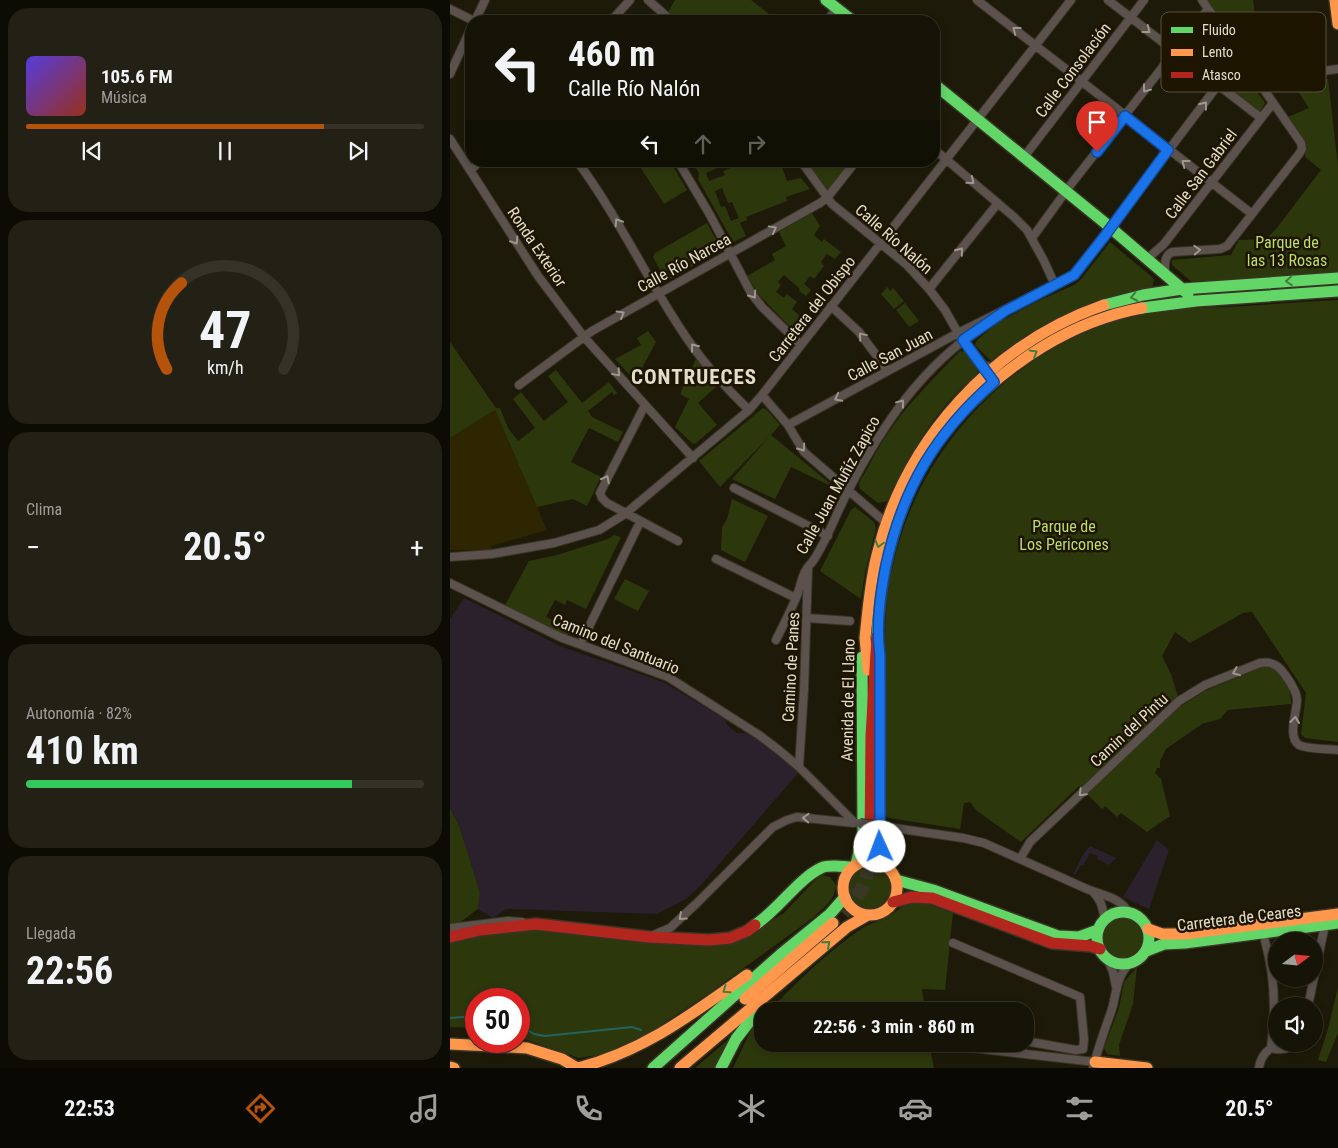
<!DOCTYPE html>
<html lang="es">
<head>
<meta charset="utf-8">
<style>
	:root { --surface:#161407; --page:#232115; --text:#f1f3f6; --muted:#9e9e9b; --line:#353328; --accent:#b45309 }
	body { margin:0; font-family:"Roboto Condensed",sans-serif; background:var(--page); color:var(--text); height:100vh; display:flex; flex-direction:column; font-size:19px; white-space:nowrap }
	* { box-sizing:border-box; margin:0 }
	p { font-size:16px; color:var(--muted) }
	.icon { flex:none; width:28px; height:28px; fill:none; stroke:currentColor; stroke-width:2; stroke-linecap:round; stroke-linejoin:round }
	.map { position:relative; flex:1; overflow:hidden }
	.drawer { display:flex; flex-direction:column; gap:8px; padding:8px; background:#0c0b04; width:450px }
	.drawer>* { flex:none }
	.banner { position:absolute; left:15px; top:15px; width:475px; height:152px; border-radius:20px; box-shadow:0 2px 8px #0003,0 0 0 1px var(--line); background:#161407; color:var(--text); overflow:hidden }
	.needle { width:32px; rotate:74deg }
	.fabs { position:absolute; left:818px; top:932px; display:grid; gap:10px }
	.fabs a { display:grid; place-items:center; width:55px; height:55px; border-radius:50%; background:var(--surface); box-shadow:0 2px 8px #0003,0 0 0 1px var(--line); font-size:25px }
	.speed { position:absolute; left:15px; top:988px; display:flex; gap:10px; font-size:25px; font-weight:700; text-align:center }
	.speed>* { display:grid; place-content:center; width:65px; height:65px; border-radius:50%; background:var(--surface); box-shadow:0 2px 8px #0003,0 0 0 1px var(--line); line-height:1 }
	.speed .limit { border:8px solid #d22; background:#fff; color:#111 }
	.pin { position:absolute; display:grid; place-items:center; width:42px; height:42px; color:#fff; margin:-51px -21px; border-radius:50% 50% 50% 0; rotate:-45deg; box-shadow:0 0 5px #0007 }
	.pin .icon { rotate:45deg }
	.me { position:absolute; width:55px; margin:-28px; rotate:358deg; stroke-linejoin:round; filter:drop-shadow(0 0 4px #0008) }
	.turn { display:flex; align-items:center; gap:18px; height:105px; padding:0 20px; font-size:22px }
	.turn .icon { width:65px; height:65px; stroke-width:2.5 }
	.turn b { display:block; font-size:35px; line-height:42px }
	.lanes { display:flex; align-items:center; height:48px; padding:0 20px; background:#0003; justify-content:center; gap:25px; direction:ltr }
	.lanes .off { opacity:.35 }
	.big { font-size:38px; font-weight:700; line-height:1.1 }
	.drawer .card { flex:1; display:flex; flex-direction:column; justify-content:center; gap:8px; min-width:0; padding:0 18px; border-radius:20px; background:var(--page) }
	.drawer .dial { align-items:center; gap:0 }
	.dial svg { height:130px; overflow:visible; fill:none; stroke:var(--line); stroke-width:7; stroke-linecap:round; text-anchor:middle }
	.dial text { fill:var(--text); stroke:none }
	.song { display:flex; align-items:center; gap:15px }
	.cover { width:60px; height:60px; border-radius:8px; background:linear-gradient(135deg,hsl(250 70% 55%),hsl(10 70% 35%)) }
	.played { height:5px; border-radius:2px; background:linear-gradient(90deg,var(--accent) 75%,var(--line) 75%) }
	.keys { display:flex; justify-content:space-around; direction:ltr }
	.heat { display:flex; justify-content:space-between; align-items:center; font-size:28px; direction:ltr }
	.charge { height:8px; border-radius:4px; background:linear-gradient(90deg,#34c759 82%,var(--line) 0) }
	.trip { position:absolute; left:304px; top:1002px; width:280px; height:50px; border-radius:20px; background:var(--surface); box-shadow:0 2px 8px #0003,0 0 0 1px var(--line); font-weight:700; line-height:50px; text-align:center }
	.dock { display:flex; height:80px; justify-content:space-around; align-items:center; background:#090803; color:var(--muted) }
	.dock .icon { width:35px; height:35px }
	.dock .active { color:var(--accent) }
	.dock b { font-size:22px; color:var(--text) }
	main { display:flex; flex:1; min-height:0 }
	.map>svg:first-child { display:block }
</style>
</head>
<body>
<main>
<section class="drawer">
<div class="card">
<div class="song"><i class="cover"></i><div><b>105.6 FM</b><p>Música</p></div></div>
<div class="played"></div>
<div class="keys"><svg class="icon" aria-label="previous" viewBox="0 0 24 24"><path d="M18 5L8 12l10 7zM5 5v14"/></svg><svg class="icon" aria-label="pause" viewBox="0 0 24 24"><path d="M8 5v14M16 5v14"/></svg><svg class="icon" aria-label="next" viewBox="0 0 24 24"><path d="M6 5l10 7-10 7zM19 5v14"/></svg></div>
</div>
<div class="card dial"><svg viewBox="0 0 100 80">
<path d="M14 69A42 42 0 1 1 86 69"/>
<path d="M14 69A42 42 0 0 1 23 16" stroke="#b45309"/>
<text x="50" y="56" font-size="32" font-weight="700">47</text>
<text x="50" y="72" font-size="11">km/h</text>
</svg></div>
<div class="card"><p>Clima</p>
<div class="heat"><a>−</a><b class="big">20.5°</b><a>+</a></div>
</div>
<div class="card"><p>Autonomía · 82%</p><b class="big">410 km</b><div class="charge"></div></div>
<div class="card"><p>Llegada</p><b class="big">22:56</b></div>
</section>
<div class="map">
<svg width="888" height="1068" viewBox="0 0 888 1068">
	<rect width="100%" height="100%" fill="#1e1a09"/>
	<path fill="#2a212c" d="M14,598L110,646L213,682L275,719L277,725L287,733H296L305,738L335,760L349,772L252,884L236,899L207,914L56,909L43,918L28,909L30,893L10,828L0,808V619Z
		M707,840L719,850L699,909L673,897Z
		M640,846L666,858L659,865L647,859L648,856L640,853L633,866L631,865L625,875L623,874L634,853Z"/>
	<path fill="#2e2501" d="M45,410L97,530L41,546L43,550H0V438Z"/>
	<path fill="#2d370c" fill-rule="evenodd" d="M225,0H301L328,21H222L216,16Z
		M755,0H803L806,23L818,22L824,70L806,72Z
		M878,79L888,166V272L742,282L722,265V260L781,255L789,240L816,239L826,229L871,170L855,157L856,144L838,117L859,108L846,88L851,81Z
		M803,86L815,103L811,111H807L782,90Z
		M188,161H220L237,190L214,204L187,162Z
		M242,161H273L269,163L270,167L256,173L259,181L275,175L273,171L288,165L286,161H324L327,167L331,165L337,181L351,178L360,189L336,197L337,201L296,217L297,220L290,223L296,236L283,242L248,179L249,173ZM272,188L278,203L282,202L289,218L281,221L275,206L271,207L265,191Z
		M351,161H406L377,198Z
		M362,213L370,226L364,235L372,242L374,239L391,252L385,259L377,254L371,262L374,266L364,279L360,276L354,284L361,290L356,296L349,291L350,289L334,275L328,282L331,285L326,292L334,298L337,294L347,302L342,309L349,315L352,325L345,332L308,294L297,276L325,260L322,254L336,246L329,232Z
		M257,223L269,245L268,252L216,281L203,257L205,253Z
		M660,242L702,277L704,280L702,287L588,329L576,335L541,361L525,345L527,340L549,322L586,302L626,284L632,278Z
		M437,287L440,291L443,288L454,301L444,309L431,294Z
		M888,300V742L855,738L851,734L856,693L802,612L793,613L740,643L725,632L712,656L721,674L731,706L755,691L815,666C832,669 842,688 841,704L778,710L770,719L752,724L716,749L710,761V768H707L705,773L711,779L720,816L697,832L671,813L667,817L655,806L652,809L629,786L571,842L527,811L520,802L514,803L510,829L439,818L434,816C434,769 434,723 435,676C435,641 434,604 442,569C467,449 561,350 678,317C710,308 744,308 777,307C814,305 851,302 888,300Z
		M455,303L469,321L459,327L446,310Z
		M198,331L206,342L185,381L165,359L191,345L187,338Z
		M0,342L46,408H50L58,428L68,441L85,428L63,399L71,392L94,421L118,402L98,376L106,370L132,403L159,382L167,393L164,395L162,392L138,411L142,417L173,432L168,442L139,428L121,462L151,477L137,506L123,499L87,507L45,410L0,438Z
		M510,351L515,352L528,370L527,375C486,407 460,453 438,500L434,502L428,503L410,489L409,483C418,468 425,453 434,439C455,406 483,379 510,351Z
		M246,359L268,385L248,403L267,425L246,443L243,444L225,427L239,399L230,394Z
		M313,408L317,410L330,425L321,435L387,489L341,467L325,499L282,479L320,436L270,487L249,461Z
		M282,499L318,516L295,562L271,550L272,527L277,519Z
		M405,507L424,522L426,528L415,573L411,599L370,571L401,510Z
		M164,535L171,537L136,609L117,600L115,605L105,600L96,617L121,629L117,636L55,605L79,561L107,555L158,539Z
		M175,579L199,591L188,611L164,599Z
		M0,808L10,828L30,893L28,909L5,926L0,925Z
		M399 888a21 21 0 1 1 42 0a21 21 0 1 1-42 0Z
		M372,875L380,877L386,885C385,900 374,907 364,917L258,994L179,1046L164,1052L129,1058L69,1037V999H26V1028L0,1027V942L47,931L85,930L295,937L334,913L365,880Z
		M465,901L472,902L503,913L495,990L472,989L475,1011H319C347,982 377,952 411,929C419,923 430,922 439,916C449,910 453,904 465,901Z
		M653 938a20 20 0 1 1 40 0a20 20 0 1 1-40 0Z
		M687,967L683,1004L669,1045L670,1056L657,1054L654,1048L669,1008L674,982Z
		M888,987V1033L876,1062L868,1060L878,1029Z
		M312,1017V1044H479L484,1068H283L303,1026Z
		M278,1040L280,1042L268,1068H245Z"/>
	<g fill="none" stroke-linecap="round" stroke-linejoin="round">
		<path stroke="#226361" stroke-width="2" d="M0,1018L26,1016
			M69,1025L84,1034L95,1036L182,1027L191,1030"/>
		<path stroke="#3b3726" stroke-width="14" stroke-dasharray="14 7" stroke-linecap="butt" d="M393,913C417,886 418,881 420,844"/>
		<g stroke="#383426" stroke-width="10">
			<path id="street" d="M198,0L222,21
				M527,0L802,214
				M658,0L811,118
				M0,9L24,21
				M25,21L35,0
				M161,21L180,0
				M377,21L387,8
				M0,74L21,28
				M0,139L88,276L134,337L243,458
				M484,149L564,217L577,230L594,261L605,285
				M574,157L694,0
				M127,161C167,215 195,275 232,331C250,359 275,387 299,410
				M228,161L260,215L301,293L312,307L351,345
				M351,161L382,204L457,265L479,289L495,310L508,333L534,366L544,367
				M21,170L30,161
				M582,238L622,183L758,9
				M698,258L714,244L823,103
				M715,272C715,264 714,256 722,252L770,249L777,246L849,154L852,149L851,143L752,0
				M479,289L548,203
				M381,306L409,332L438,371
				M69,385L142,331L370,203L377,198L406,161
				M312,395L338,425L354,452L435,522
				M195,405L150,493L152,498L157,503L228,541
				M338,425L508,333L624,275L768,85L888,69
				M284,488L378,536
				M0,557L42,554L104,543L149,530L175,514L299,410L312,395L621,0
				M266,559L346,598
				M0,583L110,637L218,677L309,735L330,751L349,767L404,822
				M357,618L400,621
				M133,639L190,522
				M326,640C333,626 340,612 346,598C350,589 351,578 356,570C358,566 361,564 363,561C378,539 386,513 399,489C433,424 471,368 533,326
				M349,767L354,690L358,569
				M437,827L513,838L534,843L637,889C651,895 670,897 678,912
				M570,859L580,842L729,701L755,685L810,663C826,660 832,670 840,682C843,688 847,693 847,700C847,712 837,737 849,745C856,749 879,749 888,750
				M643,892C652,901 652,907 655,919
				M0,928L58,921L72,922
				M201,936L220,928L247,903L323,827L337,820L347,817L404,823
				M815,941C825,976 826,1012 821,1048
				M503,943L630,997L634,1039L633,1049L626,1050L575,1041
				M657,958L663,972L666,987
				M858,1006L875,925L879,926
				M489,1044L645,1062
				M643,1068C648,1048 655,1029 662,1009C667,991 666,977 680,963
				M809,1068C810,1059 814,1053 821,1048C829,1050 838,1050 844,1044"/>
		</g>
		<g stroke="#383426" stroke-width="14">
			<path id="fast" d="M376,0L403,21
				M484,84L655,223L738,294
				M654,305L693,295L732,289L888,278
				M692,308L746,301L888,291
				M427,636C431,555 453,474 510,414
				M406,865L413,833L412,657
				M446,880L483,890L608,936L629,937L648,930
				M647 938a26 26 0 1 1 52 0a26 26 0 1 1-52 0Z
				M305,925C328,910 348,879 371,868C380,864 393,867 403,867
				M696,951L714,944L735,943L888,923
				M203,1068L331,954L380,914L395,897
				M271,1068L286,1039L307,1012"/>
		</g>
		<g stroke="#383426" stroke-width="14">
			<path id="slow" d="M885,0L888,24
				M510,414C559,363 621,321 692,308
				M415,638C418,610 420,582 427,555C455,440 542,344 654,305
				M415,638L418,670
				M393 888a27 27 0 1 1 54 0a27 27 0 1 1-54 0Z
				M698,929L712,934H735L888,914
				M295,999L383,923
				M0,1044L77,1048L112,1059L127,1068
				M645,1062L697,1068
				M0,1067L4,1068
				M128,1068C194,1051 242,1014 297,975
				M230,1068L397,927L418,915"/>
		</g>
		<g stroke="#383426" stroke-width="14">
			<path id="jam" d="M430,683L429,836L435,865
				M420,844L421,736L427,636
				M443,902L462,897L482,898L602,943L641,946L650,949
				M0,937L30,930L86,924L199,937L259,940L280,938L297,931L305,925"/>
		</g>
		<use href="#street" stroke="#5b514d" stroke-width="8"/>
		<use href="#fast" stroke="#63d668" stroke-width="11"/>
		<use href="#slow" stroke="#ff974d" stroke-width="11"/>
		<use href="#jam" stroke="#b3261e" stroke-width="11"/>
		<g stroke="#383426" stroke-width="10" stroke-linecap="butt">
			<path id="street-bridge" d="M410,823L437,827"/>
		</g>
		<use href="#street-bridge" stroke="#5b514d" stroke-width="8"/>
	</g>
	<defs><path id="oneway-chevron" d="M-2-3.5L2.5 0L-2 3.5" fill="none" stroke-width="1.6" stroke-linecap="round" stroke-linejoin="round" transform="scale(1.25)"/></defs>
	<g stroke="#9e978c">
		<use href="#oneway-chevron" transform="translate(566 30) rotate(-142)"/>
		<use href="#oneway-chevron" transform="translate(697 30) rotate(38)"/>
		<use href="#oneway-chevron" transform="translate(696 89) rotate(127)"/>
		<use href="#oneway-chevron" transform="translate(754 105) rotate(-52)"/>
		<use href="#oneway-chevron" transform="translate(735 163) rotate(-142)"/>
		<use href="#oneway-chevron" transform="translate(521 181) rotate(39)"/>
		<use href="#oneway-chevron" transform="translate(168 222) rotate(-122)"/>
		<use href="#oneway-chevron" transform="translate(323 229) rotate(-29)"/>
		<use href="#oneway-chevron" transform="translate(65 241) rotate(57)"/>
		<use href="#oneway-chevron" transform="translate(747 250) rotate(-3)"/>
		<use href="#oneway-chevron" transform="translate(510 251) rotate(-51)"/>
		<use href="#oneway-chevron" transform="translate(303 295) rotate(55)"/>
		<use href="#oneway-chevron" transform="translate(171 314) rotate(-30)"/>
		<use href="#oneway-chevron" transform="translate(412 336) rotate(-130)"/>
		<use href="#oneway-chevron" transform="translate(244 347) rotate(-128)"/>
		<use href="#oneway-chevron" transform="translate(167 373) rotate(49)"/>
		<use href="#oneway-chevron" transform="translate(388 398) rotate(152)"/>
		<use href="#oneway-chevron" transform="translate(451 403) rotate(-53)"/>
		<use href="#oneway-chevron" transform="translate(352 448) rotate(55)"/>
		<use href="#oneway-chevron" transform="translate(156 479) rotate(-63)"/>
		<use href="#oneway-chevron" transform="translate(786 672) rotate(158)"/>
		<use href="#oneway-chevron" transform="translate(845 720) rotate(-84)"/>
		<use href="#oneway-chevron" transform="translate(632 793) rotate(135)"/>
		<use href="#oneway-chevron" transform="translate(356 818) rotate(-178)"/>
		<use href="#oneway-chevron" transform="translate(232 917) rotate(138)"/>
	</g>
	<g stroke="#447f39">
		<use href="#oneway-chevron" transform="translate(839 281) rotate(176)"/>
		<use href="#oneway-chevron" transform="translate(684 297) rotate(168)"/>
		<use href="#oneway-chevron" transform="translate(584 353) rotate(-30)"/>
		<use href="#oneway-chevron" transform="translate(429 544) rotate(106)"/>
		<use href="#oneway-chevron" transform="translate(377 944) rotate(-41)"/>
		<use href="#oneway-chevron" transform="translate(276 990) rotate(145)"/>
	</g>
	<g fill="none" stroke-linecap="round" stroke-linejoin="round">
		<g stroke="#114b97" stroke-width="12">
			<path id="route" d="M430,847V656C426,625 430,596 436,565C453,488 485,434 544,382L513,340L555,311L624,275L654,237L718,150L675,116L647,152"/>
		</g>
		<use href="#route" stroke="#1a73e8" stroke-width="9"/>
	</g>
	<g text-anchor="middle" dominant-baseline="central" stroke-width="5" stroke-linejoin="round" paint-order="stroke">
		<g font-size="16" fill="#e2ddcc" stroke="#1d1500">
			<text transform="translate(623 70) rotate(-53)">Calle Consolación</text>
			<text transform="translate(751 174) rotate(-53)">Calle San Gabriel</text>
			<text transform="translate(444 239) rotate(41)">Calle Río Nalón</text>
			<text transform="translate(87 247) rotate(56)">Ronda Exterior</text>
			<text transform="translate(234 263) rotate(-29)">Calle Río Narcea</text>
			<text transform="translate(362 309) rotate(-52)">Carretera del Obispo</text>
			<text transform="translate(440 355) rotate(-28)">Calle San Juan</text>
			<text transform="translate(388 485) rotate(-61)">Calle Juan Muñíz Zapico</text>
			<text transform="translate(166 644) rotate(22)">Camino del Santuario</text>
			<text transform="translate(341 667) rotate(-87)">Camino de Panes</text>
			<text transform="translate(398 700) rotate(-89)">Avenida de El Llano</text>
			<text transform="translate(679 730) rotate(-43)">Camin del Pintu</text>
			<text transform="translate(789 918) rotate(-7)">Carretera de Ceares</text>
		</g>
		<g font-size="16" fill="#bdde6d" stroke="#1d1500">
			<text x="837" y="242">Parque de<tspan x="837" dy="18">las 13 Rosas</tspan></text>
			<text x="614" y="526">Parque de<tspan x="614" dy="18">Los Pericones</tspan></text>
		</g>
		<g font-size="21" font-weight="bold" letter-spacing="1" fill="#e2ddcc" stroke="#1d1500">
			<text x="244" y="377">CONTRUECES</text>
		</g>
	</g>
	<rect x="711" y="12" width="165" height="80" rx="8" fill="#1d1500" stroke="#58513d" stroke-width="1"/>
	<rect x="721" y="27" width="22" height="6" fill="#63d668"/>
	<rect x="721" y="49" width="22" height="7" fill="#ff974d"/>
	<rect x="721" y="72" width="22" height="6" fill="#b3261e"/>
	<g font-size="14" fill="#e2ddcc">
		<text x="752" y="35">Fluido</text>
		<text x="752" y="57">Lento</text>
		<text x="752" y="80">Atasco</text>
	</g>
</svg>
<div class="fabs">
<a><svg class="needle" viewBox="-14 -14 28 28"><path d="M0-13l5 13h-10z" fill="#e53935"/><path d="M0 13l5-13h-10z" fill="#9e9e9b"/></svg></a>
<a><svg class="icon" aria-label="sound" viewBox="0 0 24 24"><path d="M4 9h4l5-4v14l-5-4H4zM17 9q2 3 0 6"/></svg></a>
</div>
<div class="speed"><div class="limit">50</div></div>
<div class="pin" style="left:647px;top:152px;background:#d93025"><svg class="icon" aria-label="arrive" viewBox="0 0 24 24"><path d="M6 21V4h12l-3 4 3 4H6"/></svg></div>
<svg class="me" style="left:430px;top:847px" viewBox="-20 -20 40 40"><circle r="19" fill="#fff"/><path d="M0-13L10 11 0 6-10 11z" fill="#1a73e8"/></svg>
<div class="trip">22:56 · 3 min · 860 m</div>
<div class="banner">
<div class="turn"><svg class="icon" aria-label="left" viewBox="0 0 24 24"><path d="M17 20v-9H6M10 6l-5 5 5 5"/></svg><div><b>460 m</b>Calle Río Nalón</div></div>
<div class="lanes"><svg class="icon" aria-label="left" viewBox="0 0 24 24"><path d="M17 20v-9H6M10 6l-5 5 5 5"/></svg><svg class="icon off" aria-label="ahead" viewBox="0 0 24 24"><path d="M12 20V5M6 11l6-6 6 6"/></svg><svg class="icon off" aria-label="right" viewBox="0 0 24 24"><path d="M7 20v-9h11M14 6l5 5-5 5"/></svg></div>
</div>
</div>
</main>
<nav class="dock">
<b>22:53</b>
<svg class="icon active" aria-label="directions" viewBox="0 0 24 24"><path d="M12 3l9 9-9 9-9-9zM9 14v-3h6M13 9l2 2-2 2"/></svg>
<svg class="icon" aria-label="music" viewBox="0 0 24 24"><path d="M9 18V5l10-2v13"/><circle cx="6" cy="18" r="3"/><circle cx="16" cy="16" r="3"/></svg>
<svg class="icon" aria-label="phone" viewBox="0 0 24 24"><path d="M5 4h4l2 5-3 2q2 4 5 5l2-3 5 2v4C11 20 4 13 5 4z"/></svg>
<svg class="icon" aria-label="climate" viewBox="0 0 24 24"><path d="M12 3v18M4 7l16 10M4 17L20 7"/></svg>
<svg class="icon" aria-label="car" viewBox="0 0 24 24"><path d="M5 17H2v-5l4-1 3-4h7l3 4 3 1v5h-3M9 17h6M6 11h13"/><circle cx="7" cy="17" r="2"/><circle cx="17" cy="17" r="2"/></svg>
<svg class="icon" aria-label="filters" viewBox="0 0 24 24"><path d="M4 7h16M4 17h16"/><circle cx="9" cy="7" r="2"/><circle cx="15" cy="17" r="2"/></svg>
<b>20.5°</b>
</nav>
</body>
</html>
